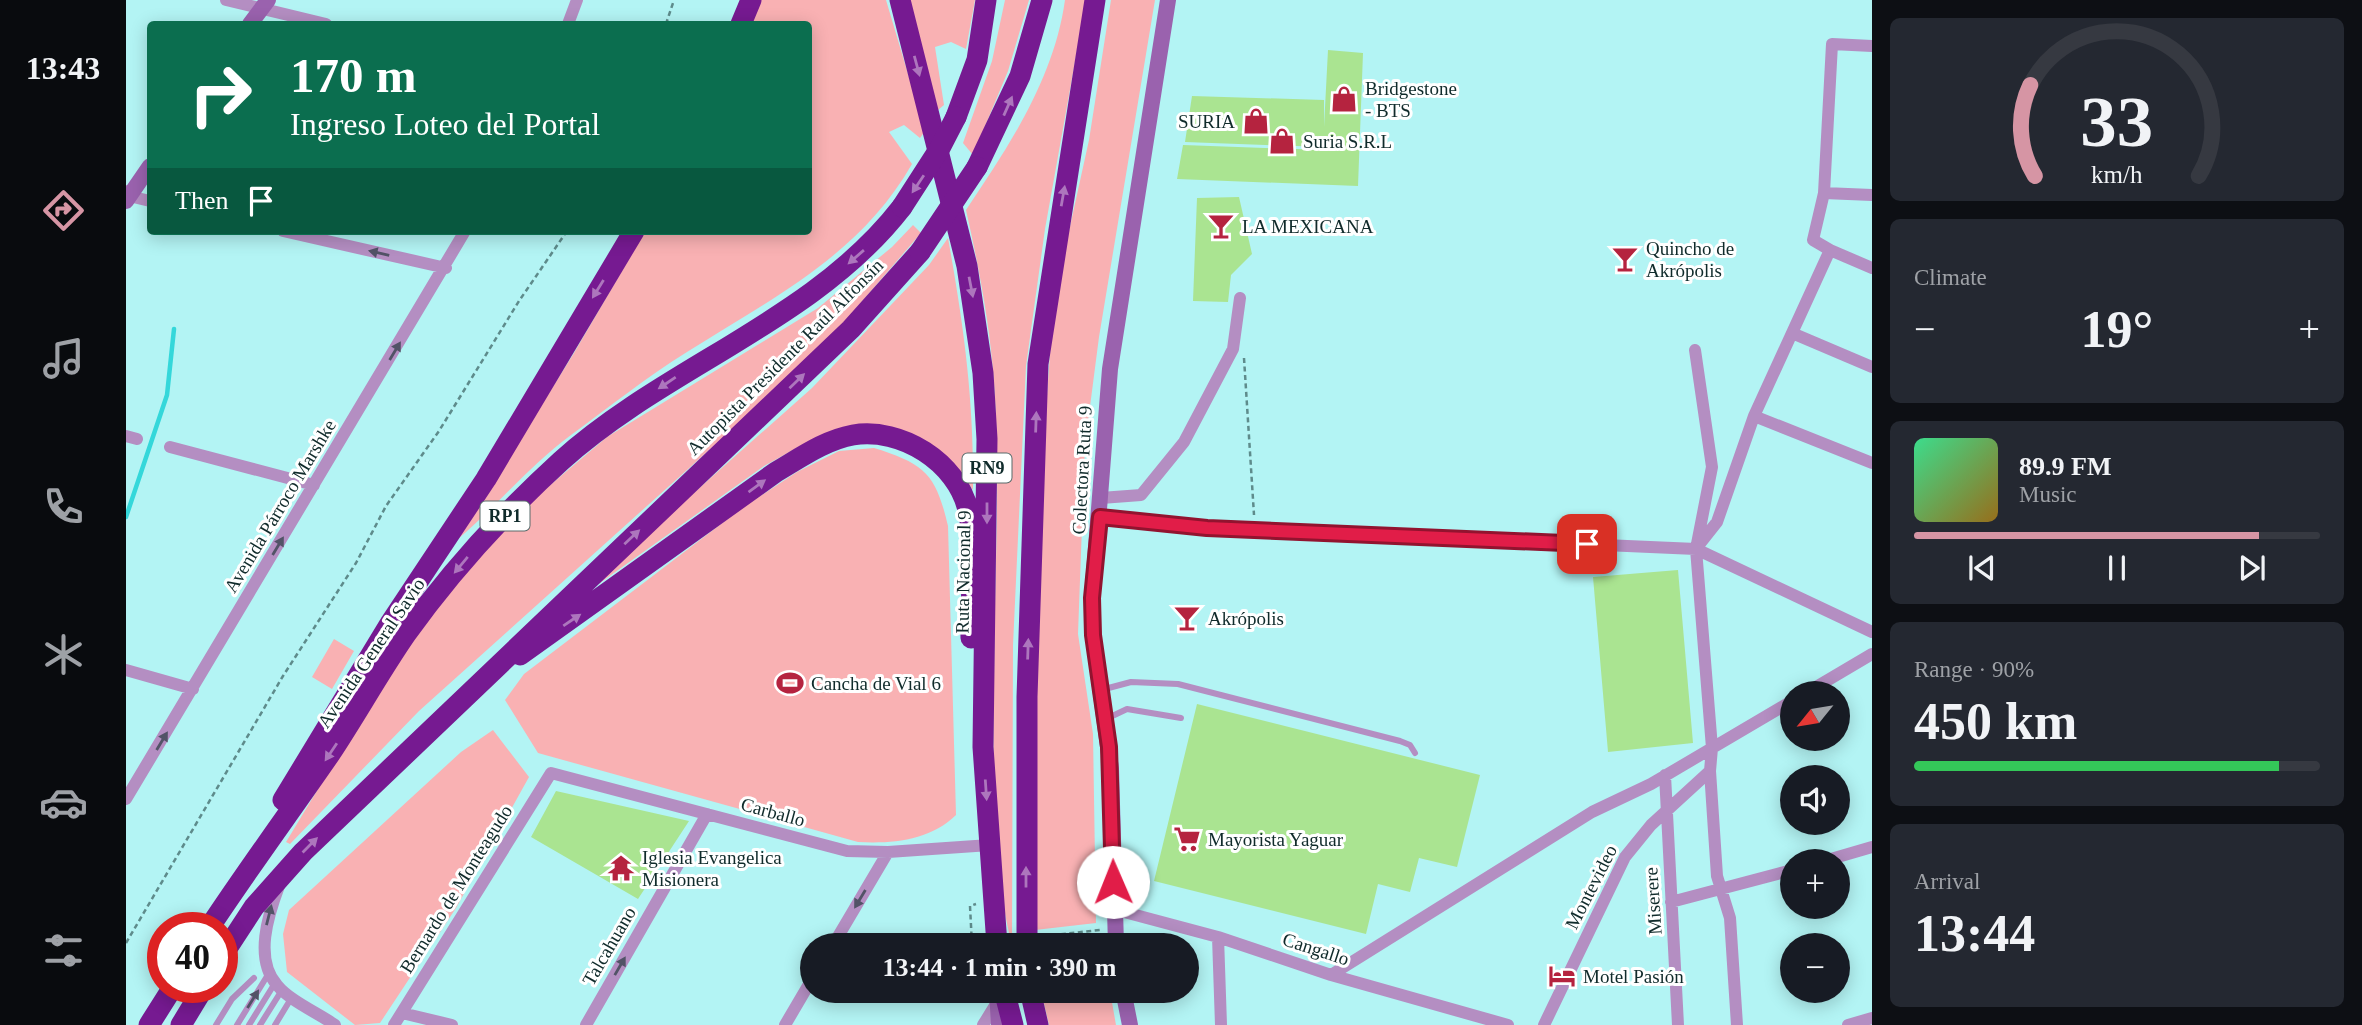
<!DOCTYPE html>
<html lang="en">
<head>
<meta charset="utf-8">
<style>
	:root { --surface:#171b24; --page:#242831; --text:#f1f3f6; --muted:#9ea1a6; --line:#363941; --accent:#d695a4 }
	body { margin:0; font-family:"Times New Roman",serif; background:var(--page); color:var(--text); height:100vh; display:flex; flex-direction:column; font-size:26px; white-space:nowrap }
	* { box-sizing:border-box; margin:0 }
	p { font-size:23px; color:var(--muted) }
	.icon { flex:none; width:38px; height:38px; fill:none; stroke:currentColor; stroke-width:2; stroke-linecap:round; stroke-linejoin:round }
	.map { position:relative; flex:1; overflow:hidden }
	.sheet { display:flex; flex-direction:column; gap:18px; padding:18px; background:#0d0f14; width:490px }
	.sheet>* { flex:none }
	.guide { position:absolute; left:21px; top:21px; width:665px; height:214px; border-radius:7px; box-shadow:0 4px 18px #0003; background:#0b6e4f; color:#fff; overflow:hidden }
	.needle { width:46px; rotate:240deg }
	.tools { position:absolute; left:1654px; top:681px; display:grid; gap:14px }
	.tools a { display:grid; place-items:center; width:70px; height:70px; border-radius:50%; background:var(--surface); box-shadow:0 4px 18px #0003; font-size:35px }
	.speed { position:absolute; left:21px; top:912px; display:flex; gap:14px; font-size:35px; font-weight:700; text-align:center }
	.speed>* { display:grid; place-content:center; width:91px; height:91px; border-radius:50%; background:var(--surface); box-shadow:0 4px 18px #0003; line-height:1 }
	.speed .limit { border:10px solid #d22; background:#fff; color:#111 }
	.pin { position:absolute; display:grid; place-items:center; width:60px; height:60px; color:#fff; margin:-30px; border-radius:14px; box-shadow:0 4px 10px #0006 }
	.me { position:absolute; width:77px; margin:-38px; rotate:359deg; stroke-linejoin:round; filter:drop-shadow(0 0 5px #0008) }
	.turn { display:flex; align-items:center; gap:24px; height:147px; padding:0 28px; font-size:32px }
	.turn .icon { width:91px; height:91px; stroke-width:2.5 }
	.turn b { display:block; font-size:49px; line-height:60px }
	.then { display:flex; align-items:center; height:66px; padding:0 28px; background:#0003; gap:14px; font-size:26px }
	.big { font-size:52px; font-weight:700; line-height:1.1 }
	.sheet .widget { flex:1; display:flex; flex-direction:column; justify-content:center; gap:10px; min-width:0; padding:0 24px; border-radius:10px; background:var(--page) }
	.sheet .dial { align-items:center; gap:0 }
	.dial svg { height:182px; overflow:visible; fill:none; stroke:var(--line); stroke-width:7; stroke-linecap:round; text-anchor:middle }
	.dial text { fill:var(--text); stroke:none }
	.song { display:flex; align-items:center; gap:21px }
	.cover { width:84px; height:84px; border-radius:10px; background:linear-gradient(135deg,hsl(150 70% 55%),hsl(40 70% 35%)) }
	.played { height:7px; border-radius:4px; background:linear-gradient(90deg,var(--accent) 85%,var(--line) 85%) }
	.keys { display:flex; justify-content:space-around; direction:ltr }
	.heat { display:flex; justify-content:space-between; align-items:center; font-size:38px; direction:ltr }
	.charge { height:10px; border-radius:5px; background:linear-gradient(90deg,#34c759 90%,var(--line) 0) }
	.trip { position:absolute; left:674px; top:933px; width:399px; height:70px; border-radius:35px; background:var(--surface); box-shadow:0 4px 18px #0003; font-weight:700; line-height:70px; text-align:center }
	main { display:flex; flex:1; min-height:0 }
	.dock { display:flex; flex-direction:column; width:126px; justify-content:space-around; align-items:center; background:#090b0e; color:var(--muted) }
	.dock .icon { width:49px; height:49px }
	.dock .on { color:var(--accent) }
	.dock b { font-size:32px; color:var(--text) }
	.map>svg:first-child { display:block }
</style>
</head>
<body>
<main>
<nav class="dock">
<b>13:43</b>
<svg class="icon on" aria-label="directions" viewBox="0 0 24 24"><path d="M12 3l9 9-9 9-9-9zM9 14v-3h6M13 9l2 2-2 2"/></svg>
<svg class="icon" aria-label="music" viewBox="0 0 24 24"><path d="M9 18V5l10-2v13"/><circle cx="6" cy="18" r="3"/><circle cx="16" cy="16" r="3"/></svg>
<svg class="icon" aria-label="phone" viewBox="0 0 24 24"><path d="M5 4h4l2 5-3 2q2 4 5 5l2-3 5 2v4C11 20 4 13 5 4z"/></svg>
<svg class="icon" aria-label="climate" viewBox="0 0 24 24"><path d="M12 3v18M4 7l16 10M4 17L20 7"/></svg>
<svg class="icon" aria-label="car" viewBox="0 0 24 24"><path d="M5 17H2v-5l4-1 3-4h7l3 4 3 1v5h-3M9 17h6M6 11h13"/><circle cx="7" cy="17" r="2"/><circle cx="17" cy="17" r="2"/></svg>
<svg class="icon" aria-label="filters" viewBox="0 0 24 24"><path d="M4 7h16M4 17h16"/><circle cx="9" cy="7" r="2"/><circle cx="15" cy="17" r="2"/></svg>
</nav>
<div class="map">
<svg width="1746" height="1025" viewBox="0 0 1746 1025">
	<rect width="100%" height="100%" fill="#b3f4f4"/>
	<path fill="#f9b1b3" d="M635,0H760L799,131L794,138L778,125L763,132L786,164C734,255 647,298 561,352C521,377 483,407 445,435C403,466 371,506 332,539L448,353L519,231H682V24H625Z
		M782,0H849L840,49L825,42L809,47L818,105L812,110Z
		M879,0H903L882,71L847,155L837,143L866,61Z
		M939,0H960L919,229L900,366L887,645L886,944C865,867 867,761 868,680C868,581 875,482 868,383C864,325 853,268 840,210C883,146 928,79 939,0Z
		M985,0H1029L973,337L959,445L952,634L967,734L970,923L909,930L912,519L925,340L934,272L963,140Z
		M787,225L795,233L714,327L641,398L293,711L164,844L160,842L267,665L341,567L416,492L481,437L692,308L766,247Z
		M822,238C838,327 848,400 847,490L833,470L797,439L685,440L638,466L436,610L686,388L803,265Z
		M748,448C800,464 810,475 822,526L830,815C805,840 767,844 732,842L412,753L379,700L398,674L616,508L671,472L713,451Z
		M208,639L228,651L206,689L186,677Z
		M367,730L403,777L330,908L254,1023L229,1025L161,972L157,934L163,910L335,752Z
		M915,991H984L990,1025H923Z"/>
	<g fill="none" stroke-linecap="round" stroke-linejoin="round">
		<path stroke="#34d7da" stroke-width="4.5" d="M0,517L41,395L48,329"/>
	</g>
	<path fill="#aae491" d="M1202,50L1237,53L1232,186L1051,179L1057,145L1197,150V147L1059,142L1066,96L1198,100V127Z
		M1113,197L1126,254L1105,275L1102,302L1067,301L1071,198Z
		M1552,570L1567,743L1482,752L1467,577Z
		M1071,704L1354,775L1331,867L1293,858L1284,892L1252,884L1240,934L1028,881Z
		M430,791L563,821L512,899L405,837Z"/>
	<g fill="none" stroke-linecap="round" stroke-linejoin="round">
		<path stroke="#5e8b8b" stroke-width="2.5" stroke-dasharray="5 3.5" stroke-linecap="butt" d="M540,24L548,0
			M1118,358L1128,515
			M918,936L974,930
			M0,943L157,676L230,563L260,506L313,431L393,301L441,231
			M846,945L844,906L850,904"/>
		<path stroke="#b48ec2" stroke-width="6" d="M975,690L1005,682L1052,684L1274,741L1284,745L1289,753
			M980,719L1001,709L1055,718
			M90,1025L106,999L128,978
			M111,1025L143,973
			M123,1025L149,983
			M134,1025L156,990
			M149,1025L166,997"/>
		<path stroke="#b48ec2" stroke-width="12" d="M100,0L200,24
			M442,24L451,0
			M0,191L3,196L24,201
			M1698,193L1746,195
			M157,231L320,268
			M1704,250L1746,268
			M1666,333L1746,367
			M1628,416L1746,463
			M0,436L11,439
			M44,447L188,485
			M975,498L1015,495L1058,442L1107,349L1114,298
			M974,517L1081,528L1570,549L1746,632
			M1572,546L1591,522L1628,416L1704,250L1687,240L1698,193L1706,44L1746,46
			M0,670L67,689
			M1680,693L1746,654
			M1584,771L1591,876L1604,918L1611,1025
			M1539,775L1552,1025
			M0,799L339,231
			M1698,861L1746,847
			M153,886C142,915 128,959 151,985C164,1001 192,1013 209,1025
			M1545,902L1666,870
			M987,909L1092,937L1205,975L1382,1025
			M1092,937L1095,1025
			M707,945L762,852
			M1205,975L1466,812L1525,784L1666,701
			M276,1013L326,1025
			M268,1025L425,773L721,851L762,852L864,845
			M460,1025L581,814
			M659,1025L686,979
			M857,1025L870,1004
			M1418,1025L1499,857L1525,825L1584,771L1586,748L1570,549L1586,467L1569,350
			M1722,1025L1746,1018"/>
		<path stroke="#9a62ae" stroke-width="16" d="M124,24L142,0
			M0,201L24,166
			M990,945L985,769L967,635L966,598L984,369L1042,0
			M871,990L873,1025
			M997,990L1004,1025"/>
		<path stroke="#761a91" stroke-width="21" d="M774,0L841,266L857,373L861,439L857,747L871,945
			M615,24L625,0
			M830,117L851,60L860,0
			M851,167L894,76L916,0
			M394,655L650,472C674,458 699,440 727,435C775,427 831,462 842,510C850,544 844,601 845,638
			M157,800L265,622L360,479L508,231
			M83,928C122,869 164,812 204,754C230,715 253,673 280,634C325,571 378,513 435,461C540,366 688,321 776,207
			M901,945V697L912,364L969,0
			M96,956L128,907L177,852L725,329L794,252
			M878,990L887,1025
			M904,990L912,1025
			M23,1025L47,987
			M55,1025L78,987"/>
		<path stroke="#5e8b8b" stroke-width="2.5" stroke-dasharray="5 3.5" stroke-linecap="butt" d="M853,943L915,936"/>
		<path stroke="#761a91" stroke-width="21" d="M776,207L814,148L830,117
			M794,252L851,167"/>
	</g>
	<defs><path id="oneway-solid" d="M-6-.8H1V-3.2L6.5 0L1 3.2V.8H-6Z" transform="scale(1.75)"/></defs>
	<g fill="#ad76bd">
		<use href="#oneway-solid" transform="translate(791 66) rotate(75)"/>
		<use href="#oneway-solid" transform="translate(882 106) rotate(-66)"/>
		<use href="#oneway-solid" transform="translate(792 184) rotate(124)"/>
		<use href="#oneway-solid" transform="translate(937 196) rotate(-80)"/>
		<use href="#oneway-solid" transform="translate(730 257) rotate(139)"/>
		<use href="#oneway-solid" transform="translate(845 287) rotate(79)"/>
		<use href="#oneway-solid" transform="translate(472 289) rotate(122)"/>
		<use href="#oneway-solid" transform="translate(671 381) rotate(-44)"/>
		<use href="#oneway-solid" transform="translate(541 383) rotate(146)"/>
		<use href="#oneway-solid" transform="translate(910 422) rotate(-88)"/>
		<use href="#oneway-solid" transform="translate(631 486) rotate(-36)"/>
		<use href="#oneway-solid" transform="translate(861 513) rotate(90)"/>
		<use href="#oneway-solid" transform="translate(506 537) rotate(-43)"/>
		<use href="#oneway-solid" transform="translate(335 565) rotate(130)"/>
		<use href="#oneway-solid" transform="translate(446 620) rotate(-34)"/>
		<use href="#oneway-solid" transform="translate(902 649) rotate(-88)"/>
		<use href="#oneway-solid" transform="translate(205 752) rotate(124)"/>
		<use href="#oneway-solid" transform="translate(860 790) rotate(86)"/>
		<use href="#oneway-solid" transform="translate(184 845) rotate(-45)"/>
		<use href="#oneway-solid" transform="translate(900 877) rotate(-90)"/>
	</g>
	<g fill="#525367">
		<use href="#oneway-solid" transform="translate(253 253) rotate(-167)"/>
		<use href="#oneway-solid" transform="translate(269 351) rotate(-59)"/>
		<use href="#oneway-solid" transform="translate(152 546) rotate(-59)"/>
		<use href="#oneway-solid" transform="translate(36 741) rotate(-59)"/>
		<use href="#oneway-solid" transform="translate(734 899) rotate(121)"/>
		<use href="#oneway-solid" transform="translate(143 915) rotate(-76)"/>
		<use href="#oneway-solid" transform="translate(494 966) rotate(-60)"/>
		<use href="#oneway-solid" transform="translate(127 999) rotate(-58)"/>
	</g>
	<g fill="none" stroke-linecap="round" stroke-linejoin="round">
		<g stroke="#92132f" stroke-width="18">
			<path id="route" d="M987,882L983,747L967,635L966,598L974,517L1081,528L1461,544"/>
		</g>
		<use href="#route" stroke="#e11d48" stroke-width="12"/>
	</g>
	<defs>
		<g id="shop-bare" transform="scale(2.1)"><path d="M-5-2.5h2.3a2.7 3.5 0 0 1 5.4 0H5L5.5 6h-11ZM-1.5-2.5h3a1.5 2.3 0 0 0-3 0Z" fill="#b5233f" stroke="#fff" stroke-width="2.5" paint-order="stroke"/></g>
		<g id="bar-bare" transform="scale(2.1)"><path d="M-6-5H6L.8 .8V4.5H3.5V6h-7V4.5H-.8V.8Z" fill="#b5233f" stroke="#fff" stroke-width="2.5" paint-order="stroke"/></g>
		<g id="stadium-bare" transform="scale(2.1)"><path d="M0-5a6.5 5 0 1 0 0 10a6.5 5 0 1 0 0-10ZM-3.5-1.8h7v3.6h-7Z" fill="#b5233f" stroke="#fff" stroke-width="2.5" paint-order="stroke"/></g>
		<g id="supermarket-bare" transform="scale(2.1)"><path d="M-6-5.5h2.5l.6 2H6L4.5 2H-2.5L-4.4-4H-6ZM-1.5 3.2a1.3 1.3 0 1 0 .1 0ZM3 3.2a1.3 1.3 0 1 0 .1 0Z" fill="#b5233f" stroke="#fff" stroke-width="2.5" paint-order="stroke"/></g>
		<g id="temple-bare" transform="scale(2.1)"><path d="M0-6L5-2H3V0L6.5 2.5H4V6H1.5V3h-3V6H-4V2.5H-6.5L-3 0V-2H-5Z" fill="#b5233f" stroke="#fff" stroke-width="2.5" paint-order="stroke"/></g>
		<g id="hotel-bare" transform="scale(2.1)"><path d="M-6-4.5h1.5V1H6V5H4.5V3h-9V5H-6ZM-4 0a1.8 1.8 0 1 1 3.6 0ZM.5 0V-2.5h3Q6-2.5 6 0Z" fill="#b5233f" stroke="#fff" stroke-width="2.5" paint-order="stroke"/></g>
	</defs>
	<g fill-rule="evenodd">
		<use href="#shop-bare" x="1218" y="99"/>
		<use href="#shop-bare" x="1130" y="121"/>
		<use href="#shop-bare" x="1156" y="141"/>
		<use href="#bar-bare" x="1095" y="226"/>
		<use href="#bar-bare" x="1499" y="259"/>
		<use href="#bar-bare" x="1061" y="618"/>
		<use href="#stadium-bare" x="664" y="683"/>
		<use href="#supermarket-bare" x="1061" y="839"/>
		<use href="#temple-bare" x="495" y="868"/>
		<use href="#hotel-bare" x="1436" y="976"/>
	</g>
	<g text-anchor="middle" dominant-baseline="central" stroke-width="6" stroke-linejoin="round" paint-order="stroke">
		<g fill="#fff" stroke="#586b6b" stroke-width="2">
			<rect x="836.5" y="453.5" width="49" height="29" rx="5"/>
			<rect x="354.5" y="501.5" width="49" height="29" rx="5"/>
		</g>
		<g font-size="18" font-weight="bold" fill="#102b2b">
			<text x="861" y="468">RN9</text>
			<text x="379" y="516">RP1</text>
		</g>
		<g font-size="19" fill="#102b2b" stroke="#fff" text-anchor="start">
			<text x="1239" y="88">Bridgestone<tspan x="1239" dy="22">- BTS</tspan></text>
			<text x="1109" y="121" text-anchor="end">SURIA</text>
			<text x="1177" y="141">Suria S.R.L</text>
			<text x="1116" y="226">LA MEXICANA</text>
			<text x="1520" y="248">Quincho de<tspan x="1520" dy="22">Akrópolis</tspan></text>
			<text x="1082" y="618">Akrópolis</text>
			<text x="685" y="683">Cancha de Vial 6</text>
			<text x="1082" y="839">Mayorista Yaguar</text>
			<text x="516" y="857">Iglesia Evangelica<tspan x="516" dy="22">Misionera</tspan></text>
			<text x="1457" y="976">Motel Pasión</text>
		</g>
		<g font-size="19" fill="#102b2b" stroke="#fff">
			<text transform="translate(659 357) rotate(-45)">Autopista Presidente Raúl Alfonsín</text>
			<text transform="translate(956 470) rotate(-87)">Colectora Ruta 9</text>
			<text transform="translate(154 506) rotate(-59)">Avenida Párroco Marshke</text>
			<text transform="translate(837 572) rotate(-89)">Ruta Nacional 9</text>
			<text transform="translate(245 653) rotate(-56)">Avenida General Savio</text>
			<text transform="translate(647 812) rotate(15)">Carballo</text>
			<text transform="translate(1465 887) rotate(-63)">Montevideo</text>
			<text transform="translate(330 889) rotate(-58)">Bernardo de Monteagudo</text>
			<text transform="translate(1527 901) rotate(-94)">Miserere</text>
			<text transform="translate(483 946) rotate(-60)">Talcahuano</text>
			<text transform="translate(1190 949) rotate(18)">Cangallo</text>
		</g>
	</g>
</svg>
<div class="tools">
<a><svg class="needle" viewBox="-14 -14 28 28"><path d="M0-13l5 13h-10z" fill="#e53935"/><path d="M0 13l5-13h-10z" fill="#9ea1a6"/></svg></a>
<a><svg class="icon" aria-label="sound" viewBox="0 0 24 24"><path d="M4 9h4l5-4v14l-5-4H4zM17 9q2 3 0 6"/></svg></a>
<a>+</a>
<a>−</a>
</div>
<div class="speed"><div class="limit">40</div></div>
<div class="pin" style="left:1461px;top:544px;background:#d93025"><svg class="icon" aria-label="arrive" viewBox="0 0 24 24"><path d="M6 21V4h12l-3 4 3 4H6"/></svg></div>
<svg class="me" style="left:987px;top:882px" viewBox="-20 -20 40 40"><circle r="19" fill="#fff"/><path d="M0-13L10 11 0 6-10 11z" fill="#e11d48"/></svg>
<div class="trip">13:44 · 1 min · 390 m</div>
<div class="guide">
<div class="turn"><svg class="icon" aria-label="right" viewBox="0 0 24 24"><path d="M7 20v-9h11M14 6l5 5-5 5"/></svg><div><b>170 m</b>Ingreso Loteo del Portal</div></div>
<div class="then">Then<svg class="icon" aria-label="arrive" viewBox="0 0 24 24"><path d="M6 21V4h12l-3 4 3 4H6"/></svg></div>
</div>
</div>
<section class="sheet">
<div class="widget dial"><svg viewBox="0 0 100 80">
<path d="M14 69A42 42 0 1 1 86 69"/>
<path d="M14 69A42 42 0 0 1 12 29" stroke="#d695a4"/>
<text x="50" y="56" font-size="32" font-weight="700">33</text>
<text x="50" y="72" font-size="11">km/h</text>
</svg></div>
<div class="widget"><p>Climate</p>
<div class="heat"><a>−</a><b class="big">19°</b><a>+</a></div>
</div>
<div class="widget">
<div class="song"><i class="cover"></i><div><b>89.9 FM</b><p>Music</p></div></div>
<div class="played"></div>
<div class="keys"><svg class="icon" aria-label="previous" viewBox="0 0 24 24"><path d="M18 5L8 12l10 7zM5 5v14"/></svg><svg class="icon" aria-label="pause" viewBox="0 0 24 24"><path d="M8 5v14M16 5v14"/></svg><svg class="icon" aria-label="next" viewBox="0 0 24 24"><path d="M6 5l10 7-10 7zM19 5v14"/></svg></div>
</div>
<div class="widget"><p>Range · 90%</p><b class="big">450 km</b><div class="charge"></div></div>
<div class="widget"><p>Arrival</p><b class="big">13:44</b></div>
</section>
</main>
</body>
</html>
